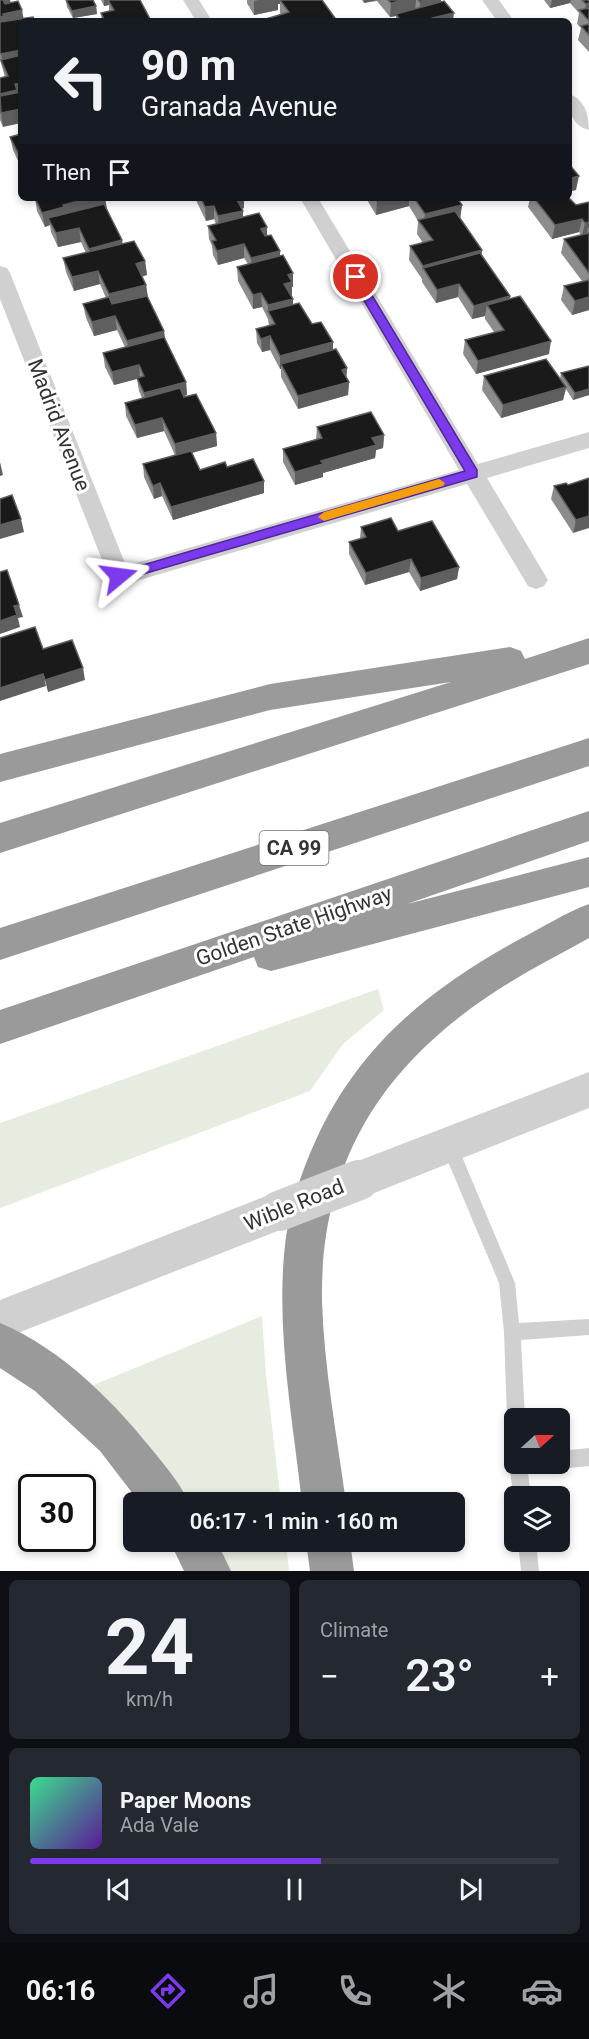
<!DOCTYPE html>
<html lang="en">
<head>
<meta charset="utf-8">
<style>
	:root { --surface:#171b24; --page:#242831; --text:#f1f3f6; --muted:#9ea1a6; --line:#363941; --accent:#7c3aed }
	body { margin:0; font-family:Roboto,sans-serif; background:var(--page); color:var(--text); height:100vh; display:flex; flex-direction:column; font-size:22px; white-space:nowrap }
	* { box-sizing:border-box; margin:0 }
	p { font-size:20px; color:var(--muted) }
	.icon { flex:none; width:33px; height:33px; fill:none; stroke:currentColor; stroke-width:2; stroke-linecap:round; stroke-linejoin:round }
	.map { position:relative; height:1571px; overflow:hidden }
	.details { display:flex; flex-direction:column; gap:9px; padding:9px; background:#0d0f14; flex:1 }
	.details>* { flex:none }
	.top-card { position:absolute; left:18px; top:18px; width:554px; height:183px; border-radius:9px; box-shadow:0 3px 9px #0003; background:#171b24; color:var(--text); overflow:hidden }
	.needle { width:39px; rotate:69deg }
	.fabs { position:absolute; left:504px; top:1408px; display:grid; gap:12px }
	.fabs a { display:grid; place-items:center; width:66px; height:66px; border-radius:9px; background:var(--surface); box-shadow:0 3px 9px #0003; font-size:30px }
	.speed { position:absolute; left:18px; top:1474px; display:flex; gap:12px; font-size:30px; font-weight:700; text-align:center }
	.speed>* { display:grid; place-content:center; width:78px; height:78px; border-radius:50%; background:var(--surface); box-shadow:0 3px 9px #0003; line-height:1 }
	.speed .limit { border:3px solid #111; border-radius:9px; background:#fff; color:#111 }
	.pin { position:absolute; display:grid; place-items:center; width:51px; height:51px; color:#fff; margin:-26px; border:3px solid #fff; border-radius:50%; box-shadow:0 2px 6px #0007 }
	.me { position:absolute; width:66px; margin:-33px; rotate:74deg; stroke-linejoin:round; filter:drop-shadow(0 0 4px #0008) }
	.turn { display:flex; align-items:center; gap:21px; height:126px; padding:0 24px; font-size:27px }
	.turn .icon { width:78px; height:78px; stroke-width:2.5 }
	.turn b { display:block; font-size:42px; line-height:51px }
	.then { display:flex; align-items:center; height:57px; padding:0 24px; background:#0003; gap:12px; font-size:22px }
	.big { font-size:45px; font-weight:600; line-height:1.1 }
	.details .tile { flex:1; display:flex; flex-direction:column; justify-content:center; gap:9px; min-width:0; padding:0 21px; border-radius:9px; background:var(--page) }
	.details .dial { align-items:center; gap:0 }
	.dial b { font-size:78px; line-height:1 }
	.song { display:flex; align-items:center; gap:18px }
	.cover { width:72px; height:72px; border-radius:9px; background:linear-gradient(135deg,hsl(150 70% 55%),hsl(270 70% 35%)) }
	.played { height:6px; border-radius:3px; background:linear-gradient(90deg,var(--accent) 55%,var(--line) 55%) }
	.keys { display:flex; justify-content:space-around; direction:ltr }
	.heat { display:flex; justify-content:space-between; align-items:center; font-size:33px; direction:ltr }
	.details .tiles { flex:1; display:grid; gap:9px; grid-template-columns:1fr 1fr }
	.tile:last-child { grid-column:span 2 }
	.trip { position:absolute; left:123px; top:1492px; width:342px; height:60px; border-radius:9px; background:var(--surface); box-shadow:0 3px 9px #0003; font-weight:600; line-height:60px; text-align:center }
	.dock { display:flex; height:96px; justify-content:space-around; align-items:center; background:#090b0e; color:var(--muted) }
	.dock .icon { width:42px; height:42px }
	.dock .current { color:var(--accent) }
	.dock b { font-size:27px; color:var(--text) }
	.map>svg:first-child { display:block }
</style>
</head>
<body>
<div class="map">
<svg width="589" height="1571" viewBox="0 0 589 1571">
	<rect width="100%" height="100%" fill="#fff"/>
	<path fill="#e6ecdf" d="M378,989L384,1010L343,1044L310,1091L0,1208V1123Z
		M262,1316L266,1375L281,1503H187L91,1386Z
		M210,1542H286L289,1571H226Z"/>
	<g fill="none" stroke-linecap="round" stroke-linejoin="round">
		<path fill="#d0d0d0" fill-rule="evenodd" d="M449,1137L455,1140L515,1283L519,1323L589,1319V1335L521,1340L525,1419H514V1427L510,1425L507,1419L504,1332L499,1283L441,1145L443,1140Z
			M589,1448V1466L560,1469L554,1466L553,1464H560V1451Z
			M514,1457V1464H527L531,1497H514V1500L509,1464Z
			M518,1542H536L539,1571H521Z"/>
		<path fill="#d0d0d0" fill-rule="evenodd" d="M183,0H199L212,21H196Z
			M482,0H499L514,21H497Z
			M568,94C585,98 589,116 589,130C572,126 568,109 568,94Z
			M300,198H318L478,464L589,432V448L487,478L548,580L544,586L536,589L528,586L467,484L119,586L111,583L0,299V266L7,268L10,273L126,566L459,470Z"/>
		<path fill="#d0d0d0" fill-rule="evenodd" d="M589,1072V1108L359,1199L345,1194L340,1180L345,1166Z
			M279,1191L293,1197L299,1211L293,1225L0,1340V1300Z"/>
		<path fill="#9a9a9a" fill-rule="evenodd" d="M589,638V664L0,853V823L451,682L270,710L0,782V754L270,684L510,647L521,651L525,659Z
			M589,738V766L0,960V928Z
			M589,811V841L407,904L589,857V887L271,971L258,967L254,957L0,1044V1010Z
			M589,904V938C555,957 519,975 487,997C378,1071 320,1167 322,1301C324,1368 337,1436 346,1503H302C293,1421 277,1338 284,1255C287,1216 299,1177 315,1142C358,1046 430,988 520,939C543,927 565,913 589,904Z
			M0,1323C64,1350 116,1404 158,1457C170,1472 181,1485 189,1503H140L100,1451L35,1391L0,1368Z
			M170,1542H217L231,1571H184Z
			M306,1542H350L354,1571H310Z"/>
		<path stroke="#d0d0d0" stroke-width="40" d="M279,1211L359,1180"/>
	</g>
	<path fill="#8c8c8c" d="M0,0H10L11,3L18,1L3,127L0,120V78L5,77L0,60Z
		M66,0L96,6L97,14L73,18L67,7Z
		M101,0H140L150,21H102L101,13L109,11V5L104,6Z
		M247,0H322L335,18V21H266V19L281,14L280,13V4H278V10L254,15L247,3Z
		M362,0H441V2L453,21H396V16L390,17L377,1L364,3Z
		M544,0H589V52L578,40L581,28L577,24L579,13L570,3L550,8Z
		M21,134V165H20L13,150L10,137Z
		M35,198H105L106,209L123,244L145,261L147,275L142,276L146,285L148,297L165,341L186,382L187,395L184,396L216,433L217,446L192,453L200,470L227,467L264,481V493L173,520L162,496L154,499L144,477L143,464L175,455L164,431L137,438L126,416L125,403L142,398L139,391L137,379L114,385L105,367L103,353L125,347L117,330L94,336L86,318L83,304L106,298L100,284L74,291L66,272L63,258L86,253L81,242L58,247L51,232L50,225L45,227L37,211Z
		M195,198H244V208L242,209L243,217L267,227V236L280,251V256L293,287H292L291,296L293,304L312,324L333,342V350L347,368L346,378L349,382L348,395L298,409L281,377V369H280L270,350L262,352L257,343L256,329L269,326L268,319L262,307L253,309L238,281L237,267L248,264L244,258L218,265L213,255L212,246L209,239L208,226L216,224L214,219L206,221Z
		M366,198H457L462,205L460,219L482,250V255L510,296V299L549,354L476,374L463,354L465,340L494,332L485,319V316L472,319L458,297L436,303L422,282V279L409,260L410,246L423,243L417,234L418,221L409,206L376,215Z
		M530,198H568L576,205L589,202V310L572,315L561,300L564,286L582,281L561,253L564,239L581,235L579,232L552,239L528,207Z
		M589,366V395L573,400L566,389L563,400L501,418L482,390L484,376L560,379L561,373Z
		M317,427L384,435L383,448L376,450L375,458L323,473V477L295,485L283,462V449L316,439Z
		M589,478L573,533L551,499L554,486L568,485Z
		M361,527L398,531L459,567L457,579L420,591L409,572L365,585L349,554V542L360,539Z"/>
	<path fill="#5f5f5f" d="M2,0H10L12,9L4,11Z
		M104,0H108L109,5L104,6Z
		M259,0H280V4H278V10L254,15V1Z
		M364,0H377L364,3Z
		M405,0H416L415,11L396,14V16L390,17L391,3Z
		M431,0H441L440,11L419,16L420,2Z
		M552,0H571L570,3L550,8Z
		M589,3V17L584,15L586,4Z
		M96,6L97,14L73,18L72,11Z
		M22,10L24,21L0,31V17L3,14Z
		M454,13L453,21H432V18Z
		M335,18V21H324Z
		M21,50V65H3L1,54Z
		M21,83V97L0,108V94L15,84Z
		M21,109V123L3,127L1,113Z
		M21,150V165H20L17,151Z
		M579,176L576,190L568,192V179Z
		M91,198H105L107,209L66,219L48,218L50,225L45,227L42,213L63,205Z
		M235,198H244V208L236,210Z
		M388,198H409V206L376,215L377,201Z
		M462,205L460,219L423,228L425,214Z
		M214,206V219L206,221L205,207Z
		M243,211V224L219,230L218,216Z
		M582,219L579,232L552,239L555,225Z
		M589,222V228L588,227L587,235L582,236L585,223Z
		M267,227V241L261,229Z
		M79,228L81,242L58,247L56,233Z
		M122,240L124,254L91,262L89,249Z
		M244,244V258L218,265L217,251Z
		M482,250L480,264L423,268L421,279L423,266Z
		M280,251V264L252,272L251,258Z
		M145,261L147,275L138,278L136,264Z
		M98,271L100,284L74,291L72,277Z
		M293,273V287H292V296L284,297V284L288,275Z
		M459,284L458,297L436,303L437,290Z
		M146,285L148,298L111,308L109,294Z
		M261,293L262,307L253,309V295Z
		M510,296L508,310L487,305L485,316L472,319L474,306Z
		M589,297V310L572,315L575,301Z
		M293,299V312L268,311V319V305Z
		M115,316L117,330L94,336L92,322Z
		M164,331L166,344L129,354L127,341Z
		M270,336V350L262,352L261,339Z
		M551,341L549,354L476,374L478,361Z
		M333,342V355L281,364V369H280V356Z
		M139,365L140,378L114,385L112,372Z
		M347,368L346,381L342,370Z
		M186,382L187,395L146,406L144,393Z
		M349,382L348,395L298,409V396Z
		M566,387L563,400L501,418L503,405Z
		M589,389V395L573,400L575,393Z
		M162,418L164,431L137,438L135,425Z
		M216,433L217,446L176,457L175,444Z
		M384,435L383,448L376,450L375,458L323,473V477L295,485V472L372,438Z
		M0,462L3,475L0,476Z
		M264,481V493L173,520L171,507Z
		M160,483L162,496L154,499L153,486Z
		M589,516V528L573,533L576,520Z
		M21,519L24,532L0,539V525Z
		M411,559L409,572L365,585L366,573Z
		M459,567L457,579L420,591L421,578Z
		M19,605L23,617L18,618L20,627L0,634V621L14,606Z
		M83,668L85,680L48,692L45,680Z
		M43,674L46,686L0,701V688Z"/>
	<path fill="#1a1a1a" stroke="#5f5f5f" stroke-width="1.5" d="M0,0H3L5,4L18,1L22,10L3,14L4,16L0,17Z
		M66,0H93L96,6L72,11Z
		M108,0H140L150,19L140,21H119L118,19L105,21L101,13L114,10Z
		M280,0H322L335,18L324,21H267L266,19L289,12Z
		M388,0H405L391,3Z
		M418,0H431L420,2Z
		M582,0H589V3L586,4Z
		M444,1L454,13L432,18L433,21H401L396,14Z
		M589,8V21L579,10Z
		M33,17L35,21H21V50L1,54L0,52V22Z
		M589,24V35L581,26Z
		M21,55V83L15,84L17,90L0,94V78L8,76L1,60Z
		M21,92V109L1,113L0,96Z
		M21,134V150L17,151L10,137Z
		M568,163L579,176L568,179Z
		M568,197L576,205L589,202V222L585,223L582,219L555,225L534,198H568Z
		M35,198H91L63,205L64,207L42,213Z
		M201,198H236L243,211L218,216L214,206L205,207Z
		M375,198H388L377,201Z
		M414,198H457L462,205L425,214Z
		M104,204L122,240L89,249L79,228L56,233L48,218Z
		M455,211L482,250L423,266L410,246L433,240L418,220Z
		M259,213L267,227L261,229L265,236L271,235L280,251L251,258L244,244L217,251L212,241L216,240L208,226Z
		M589,233V273L564,239Z
		M134,241L145,261L136,264L146,285L109,294L98,271L72,277L63,258Z
		M480,253L510,296L474,306L459,284L437,290L423,268Z
		M283,255L293,273L288,275L292,282L284,284L293,299L268,305L261,293L253,295L237,267Z
		M589,280V297L575,301L564,286Z
		M147,296L164,331L127,341L115,316L92,322L83,304L109,297L112,304Z
		M520,296L551,341L478,361L465,340L504,330L487,305Z
		M299,303L312,324L321,322L333,342L280,356L270,336L261,339L256,329L275,324L268,311Z
		M164,337L186,382L144,393L137,378L144,376L139,365L112,372L103,353Z
		M336,349L347,368L342,370L349,382L298,396L281,364Z
		M546,359L566,387L503,405L484,376Z
		M589,366V389L575,393L561,373Z
		M180,388L184,397L196,394L216,433L175,444L162,418L135,425L125,403Z
		M371,412L384,435L372,438L376,445L321,461L323,464L295,472L283,449L322,438L317,427Z
		M191,451L200,470L225,462L227,467L253,459L264,481L171,507L160,483L153,486L143,464Z
		M589,478V516L576,520L554,486L566,483L568,485Z
		M12,495L21,519L0,525V499Z
		M391,518L398,531L432,521L459,567L421,578L411,559L366,573L349,542L366,537L361,527Z
		M7,570L19,605L14,606L17,615L0,621V572Z
		M35,627L43,649L72,640L83,668L45,680L43,674L0,688V638Z"/>
	<path fill="#7c3aed" stroke="#51269a" stroke-width="1.5" d="M356,273L361,277L477,470V477L119,581L114,580L113,576L119,572L465,471L350,277Z"/>
	<path fill="#f59e0b" d="M439,479L445,483L443,486L324,521L318,517L324,512Z"/>
	<g text-anchor="middle" dominant-baseline="central" stroke-width="6" stroke-linejoin="round" paint-order="stroke">
		<rect fill="#fff" stroke="#707070" stroke-width="1.5" x="259.5" y="831" width="69" height="34" rx="4.5"/>
		<g font-size="20" font-weight="bold" fill="#333">
			<text x="294" y="848">CA 99</text>
		</g>
		<g font-size="21" fill="#333" stroke="#fff">
			<text transform="translate(59 425) rotate(69)">Madrid Avenue</text>
			<text transform="translate(294 926) rotate(-19)">Golden State Highway</text>
			<text transform="translate(294 1205) rotate(-22)">Wible Road</text>
		</g>
	</g>
</svg>
<div class="fabs">
<a><svg class="needle" viewBox="-14 -14 28 28"><path d="M0-13l5 13h-10z" fill="#e53935"/><path d="M0 13l5-13h-10z" fill="#9ea1a6"/></svg></a>
<a><svg class="icon" aria-label="layers" viewBox="0 0 24 24"><path d="M12 4l9 5-9 5-9-5zM3 14l9 5 9-5"/></svg></a>
</div>
<div class="speed"><div class="limit">30</div></div>
<div class="pin" style="left:356px;top:277px;background:#d93025"><svg class="icon" aria-label="arrive" viewBox="0 0 24 24"><path d="M6 21V4h12l-3 4 3 4H6"/></svg></div>
<svg class="me" style="left:119px;top:576px" viewBox="-20 -20 40 40"><path d="M0-17L14 15 0 8-14 15z" fill="#7c3aed" stroke="#fff" stroke-width="4"/></svg>
<div class="trip">06:17 · 1 min · 160 m</div>
<div class="top-card">
<div class="turn"><svg class="icon" aria-label="left" viewBox="0 0 24 24"><path d="M17 20v-9H6M10 6l-5 5 5 5"/></svg><div><b>90 m</b>Granada Avenue</div></div>
<div class="then">Then<svg class="icon" aria-label="arrive" viewBox="0 0 24 24"><path d="M6 21V4h12l-3 4 3 4H6"/></svg></div>
</div>
</div>
<section class="details">
<div class="tiles">
<div class="tile dial"><b>24</b><p>km/h</p></div>
<div class="tile"><p>Climate</p>
<div class="heat"><a>−</a><b class="big">23°</b><a>+</a></div>
</div>
<div class="tile">
<div class="song"><i class="cover"></i><div><b>Paper Moons</b><p>Ada Vale</p></div></div>
<div class="played"></div>
<div class="keys"><svg class="icon" aria-label="previous" viewBox="0 0 24 24"><path d="M18 5L8 12l10 7zM5 5v14"/></svg><svg class="icon" aria-label="pause" viewBox="0 0 24 24"><path d="M8 5v14M16 5v14"/></svg><svg class="icon" aria-label="next" viewBox="0 0 24 24"><path d="M6 5l10 7-10 7zM19 5v14"/></svg></div>
</div>
</div>
</section>
<nav class="dock">
<b>06:16</b>
<svg class="icon current" aria-label="directions" viewBox="0 0 24 24"><path d="M12 3l9 9-9 9-9-9zM9 14v-3h6M13 9l2 2-2 2"/></svg>
<svg class="icon" aria-label="music" viewBox="0 0 24 24"><path d="M9 18V5l10-2v13"/><circle cx="6" cy="18" r="3"/><circle cx="16" cy="16" r="3"/></svg>
<svg class="icon" aria-label="phone" viewBox="0 0 24 24"><path d="M5 4h4l2 5-3 2q2 4 5 5l2-3 5 2v4C11 20 4 13 5 4z"/></svg>
<svg class="icon" aria-label="climate" viewBox="0 0 24 24"><path d="M12 3v18M4 7l16 10M4 17L20 7"/></svg>
<svg class="icon" aria-label="car" viewBox="0 0 24 24"><path d="M5 17H2v-5l4-1 3-4h7l3 4 3 1v5h-3M9 17h6M6 11h13"/><circle cx="7" cy="17" r="2"/><circle cx="17" cy="17" r="2"/></svg>
</nav>
</body>
</html>
